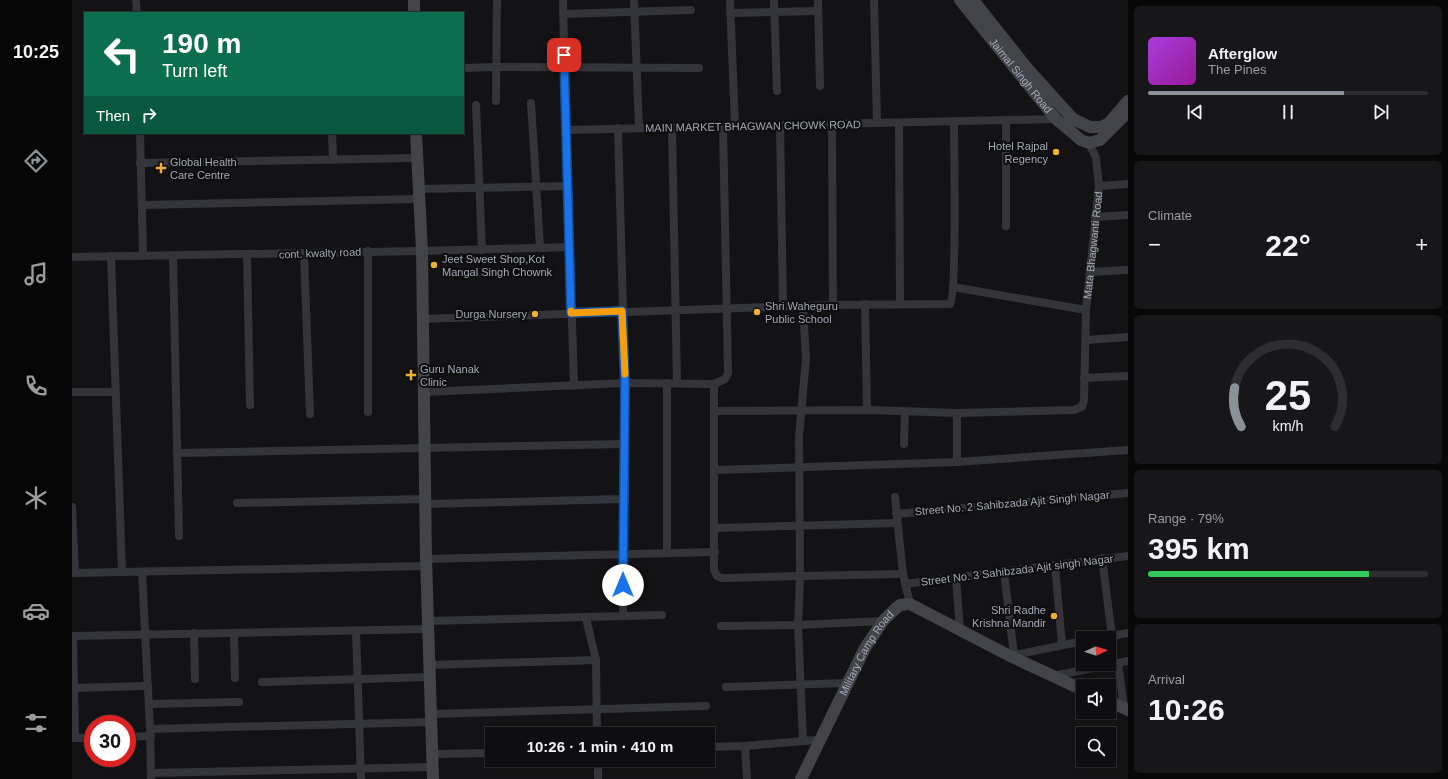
<!DOCTYPE html>
<html lang="en">
<head>
<meta charset="utf-8">
<style>
	:root { --surface:#0e0e10; --page:#171719; --text:#f1f3f6; --muted:#9b9c9f; --line:#2e2e30; --accent:#8c9099 }
	body { margin:0; font-family:Arial,sans-serif; background:var(--page); color:var(--text); height:100vh; display:flex; flex-direction:column; font-size:15px; white-space:nowrap }
	* { box-sizing:border-box; margin:0 }
	p { font-size:13px; color:var(--muted) }
	.icon { flex:none; width:22px; height:22px; fill:none; stroke:currentColor; stroke-width:2; stroke-linecap:round; stroke-linejoin:round }
	.map { position:relative; flex:1; overflow:hidden }
	.panel { display:flex; flex-direction:column; gap:6px; padding:6px; background:#080809; width:320px }
	.panel>* { flex:none }
	.guide { position:absolute; left:12px; top:12px; width:380px; height:122px; border-radius:0px; box-shadow:0 1px 3px #0004,0 0 0 1px var(--line); background:#0b6e4f; color:#fff; overflow:hidden }
	.needle { width:26px; rotate:87deg }
	.tools { position:absolute; left:1004px; top:631px; display:grid; gap:8px }
	.tools a { display:grid; place-items:center; width:40px; height:40px; border-radius:0px; background:var(--surface); box-shadow:0 1px 3px #0004,0 0 0 1px var(--line); font-size:20px }
	.speed { position:absolute; left:12px; top:715px; display:flex; gap:8px; font-size:20px; font-weight:700; text-align:center }
	.speed>* { display:grid; place-content:center; width:52px; height:52px; border-radius:50%; background:var(--surface); box-shadow:0 1px 3px #0004,0 0 0 1px var(--line); line-height:1 }
	.speed .limit { border:6px solid #d22; background:#fff; color:#111 }
	.pin { position:absolute; display:grid; place-items:center; width:34px; height:34px; color:#fff; margin:-17px; border-radius:8px; box-shadow:0 2px 6px #0006 }
	.me { position:absolute; width:44px; margin:-22px; rotate:0deg; stroke-linejoin:round; filter:drop-shadow(0 0 3px #0008) }
	.turn { display:flex; align-items:center; gap:14px; height:84px; padding:0 12px; font-size:18px }
	.turn .icon { width:52px; height:52px; stroke-width:2.5 }
	.turn b { display:block; font-size:28px; line-height:34px }
	.then { display:flex; align-items:center; height:38px; padding:0 12px; background:#0003; gap:8px; font-size:15px }
	.big { font-size:30px; font-weight:600; line-height:1.1 }
	.panel .card { flex:1; display:flex; flex-direction:column; justify-content:center; gap:6px; min-width:0; padding:0 14px; border-radius:6px; background:var(--page) }
	.panel .dial { align-items:center; gap:0 }
	.dial svg { height:104px; overflow:visible; fill:none; stroke:var(--line); stroke-width:7; stroke-linecap:round; text-anchor:middle }
	.dial text { fill:var(--text); stroke:none }
	.song { display:flex; align-items:center; gap:12px }
	.cover { width:48px; height:48px; border-radius:6px; background:linear-gradient(135deg,hsl(280 70% 55%),hsl(300 70% 35%)) }
	.played { height:4px; border-radius:2px; background:linear-gradient(90deg,var(--accent) 70%,var(--line) 70%) }
	.keys { display:flex; justify-content:space-around; direction:ltr }
	.heat { display:flex; justify-content:space-between; align-items:center; font-size:22px; direction:ltr }
	.charge { height:6px; border-radius:3px; background:linear-gradient(90deg,#34c759 79%,var(--line) 0) }
	.trip { position:absolute; left:413px; top:727px; width:230px; height:40px; border-radius:0px; background:var(--surface); box-shadow:0 1px 3px #0004,0 0 0 1px var(--line); font-weight:600; line-height:40px; text-align:center }
	main { display:flex; flex:1; min-height:0 }
	.dock { display:flex; flex-direction:column; width:72px; justify-content:space-around; align-items:center; background:#060606; color:var(--muted) }
	.dock .icon { width:28px; height:28px }
	.dock .on { color:var(--accent) }
	.dock b { font-size:18px; color:var(--text) }
	.map>svg:first-child { display:block }
</style>
</head>
<body>
<main>
<nav class="dock">
<b>10:25</b>
<svg class="icon on" aria-label="directions" viewBox="0 0 24 24"><path d="M12 3l9 9-9 9-9-9zM9 14v-3h6M13 9l2 2-2 2"/></svg>
<svg class="icon" aria-label="music" viewBox="0 0 24 24"><path d="M9 18V5l10-2v13"/><circle cx="6" cy="18" r="3"/><circle cx="16" cy="16" r="3"/></svg>
<svg class="icon" aria-label="phone" viewBox="0 0 24 24"><path d="M5 4h4l2 5-3 2q2 4 5 5l2-3 5 2v4C11 20 4 13 5 4z"/></svg>
<svg class="icon" aria-label="climate" viewBox="0 0 24 24"><path d="M12 3v18M4 7l16 10M4 17L20 7"/></svg>
<svg class="icon" aria-label="car" viewBox="0 0 24 24"><path d="M5 17H2v-5l4-1 3-4h7l3 4 3 1v5h-3M9 17h6M6 11h13"/><circle cx="7" cy="17" r="2"/><circle cx="17" cy="17" r="2"/></svg>
<svg class="icon" aria-label="filters" viewBox="0 0 24 24"><path d="M4 7h16M4 17h16"/><circle cx="9" cy="7" r="2"/><circle cx="15" cy="17" r="2"/></svg>
</nav>
<div class="map">
<svg width="1056" height="779" viewBox="0 0 1056 779">
	<rect width="100%" height="100%" fill="#131315"/>
	<g fill="none" stroke-linecap="round" stroke-linejoin="round">
		<g stroke="#34353a" stroke-width="8">
			<path d="M64,0L65,13"/>
			<path d="M491,0L494,130"/>
			<path d="M562,0L567,128"/>
			<path d="M658,0L663,126"/>
			<path d="M702,0L705,91"/>
			<path d="M746,0L748,86"/>
			<path d="M802,0L805,123"/>
			<path d="M658,13L746,11"/>
			<path d="M491,14L619,10"/>
			<path d="M391,68L423,67L627,68"/>
			<path d="M424,101L425,0"/>
			<path d="M459,103L468,247"/>
			<path d="M404,105L410,250"/>
			<path d="M934,120V226"/>
			<path d="M827,123L828,304"/>
			<path d="M760,124L761,305"/>
			<path d="M708,125L711,307"/>
			<path d="M600,127L605,383"/>
			<path d="M546,128L553,383L551,616"/>
			<path d="M68,133L71,254"/>
			<path d="M260,133L261,160"/>
			<path d="M68,163L345,158"/>
			<path d="M1027,186L1056,184"/>
			<path d="M346,189L496,186"/>
			<path d="M70,205L346,199"/>
			<path d="M1023,217L1056,215"/>
			<path d="M232,253L238,414"/>
			<path d="M175,254L178,405"/>
			<path d="M101,255L107,536"/>
			<path d="M39,256L50,572"/>
			<path d="M0,257L350,251L497,247"/>
			<path d="M1018,272L1056,270"/>
			<path d="M881,287L1014,310"/>
			<path d="M793,304L795,410"/>
			<path d="M731,306L734,359L727,436L728,576L831,574"/>
			<path d="M350,319L761,305L878,304C885,296 882,144 882,121"/>
			<path d="M1014,340L1056,337"/>
			<path d="M1012,378L1056,376"/>
			<path d="M642,384L653,379L656,373L651,126"/>
			<path d="M502,386L494,130L984,119"/>
			<path d="M0,392H43"/>
			<path d="M352,392L553,383L642,384V570L645,576L650,578L728,576L726,625L731,741"/>
			<path id="s1" d="M642,411L798,410L885,413L1002,410L1010,407L1012,400L1014,310L1027,186L1024,158L1017,143"/>
			<path d="M296,412V251"/>
			<path d="M885,413V462"/>
			<path d="M832,444L833,412"/>
			<path d="M105,453L552,444"/>
			<path d="M643,470L885,462L1056,450"/>
			<path d="M823,497L831,574L838,604"/>
			<path d="M165,503L353,499"/>
			<path d="M354,504L552,499"/>
			<path d="M0,507L3,573"/>
			<path d="M824,514L1056,493"/>
			<path d="M643,528L825,523"/>
			<path d="M595,553V383"/>
			<path d="M1030,558L1040,636"/>
			<path d="M354,559L643,552"/>
			<path d="M983,565L990,645"/>
			<path d="M70,572L78,729L79,779"/>
			<path d="M932,572L942,655"/>
			<path d="M0,573L354,566"/>
			<path d="M884,578L888,630"/>
			<path d="M833,584L1056,556"/>
			<path d="M514,618L524,660L525,734"/>
			<path d="M356,621L590,615"/>
			<path d="M649,626L726,625L811,621"/>
			<path d="M284,631L289,779"/>
			<path d="M122,633L123,679"/>
			<path d="M162,633L163,678"/>
			<path d="M0,636L356,629"/>
			<path d="M1,636L3,738"/>
			<path d="M1028,638L1056,633"/>
			<path d="M938,656L1011,641"/>
			<path d="M1046,663L1052,708"/>
			<path d="M357,665L524,660"/>
			<path d="M981,676L1056,661"/>
			<path d="M190,682L358,677"/>
			<path d="M654,687L775,683"/>
			<path d="M0,688L76,686"/>
			<path d="M77,704L167,702"/>
			<path d="M359,714L634,706"/>
			<path d="M78,729L360,722"/>
			<path d="M55,737L79,736"/>
			<path d="M0,738H21"/>
			<path d="M673,746L675,779"/>
			<path d="M636,747L673,746L743,740"/>
			<path d="M361,754L420,753"/>
			<path d="M526,760V779"/>
			<path d="M79,773L361,767"/>
		</g>
		<g stroke="#42444a" stroke-width="12">
			<path id="s2" d="M888,0L984,119L1009,140L1017,143L1028,140L1056,112"/>
			<path d="M901,0L955,68L1001,119L1018,127H1029L1037,123L1056,101"/>
			<path d="M342,13V0"/>
			<path d="M344,133L350,251L354,559L361,779"/>
			<path d="M1037,701L1056,710"/>
			<path id="s3" d="M729,779L793,648L811,621L823,609L828,605L838,604L938,656L1011,690"/>
		</g>
	</g>
	<g fill="none" stroke-linecap="round" stroke-linejoin="round">
		<g stroke="#114b97" stroke-width="10">
			<path id="route" d="M492,55L499,313L550,311L553,384L551,585"/>
		</g>
		<use href="#route" stroke="#1a73e8" stroke-width="7"/>
		<path stroke="#f59e0b" stroke-width="7" d="M499,311V313L550,311L553,374"/>
	</g>
	<g fill="#efaf31" stroke="#0e0e10" stroke-width="1.5">
		<circle cx="984" cy="152" r="4"/>
		<path d="M87 162h4v4h4v4h-4v4h-4v-4h-4v-4h4z"/>
		<circle cx="362" cy="265" r="4"/>
		<circle cx="685" cy="312" r="4"/>
		<circle cx="463" cy="314" r="4"/>
		<path d="M337 369h4v4h4v4h-4v4h-4v-4h-4v-4h4z"/>
		<circle cx="982" cy="616" r="4"/>
	</g>
	<g text-anchor="middle" dominant-baseline="central" stroke-width="4" stroke-linejoin="round" paint-order="stroke">
		<g font-size="11" fill="#a5aab5" stroke="#0e0e10">
			<text stroke="none"><textPath href="#s2" startOffset="97">Jaimal Singh Road</textPath></text>
			<text transform="translate(681 126) rotate(-1)">MAIN MARKET BHAGWAN CHOWK ROAD</text>
			<text stroke="none"><textPath href="#s1" startOffset="531">Mata Bhagwanti Road</textPath></text>
			<text transform="translate(248 253) rotate(-2)">cont. kwalty road</text>
			<text transform="translate(940 503) rotate(-5)">Street No. 2 Sahibzada Ajit Singh Nagar</text>
			<text transform="translate(945 570) rotate(-7)">Street No. 3 Sahibzada Ajit singh Nagar</text>
			<text stroke="none"><textPath href="#s3" startOffset="142">Military Camp Road</textPath></text>
		</g>
		<g font-size="11" fill="#a5aab5" stroke="#0e0e10" text-anchor="start">
			<text x="976" y="146" text-anchor="end">Hotel Rajpal<tspan x="976" dy="13">Regency</tspan></text>
			<text x="98" y="162">Global Health<tspan x="98" dy="13">Care Centre</tspan></text>
			<text x="370" y="259">Jeet Sweet Shop,Kot<tspan x="370" dy="13">Mangal Singh Chownk</tspan></text>
			<text x="693" y="306">Shri Waheguru<tspan x="693" dy="13">Public School</tspan></text>
			<text x="455" y="314" text-anchor="end">Durga Nursery</text>
			<text x="348" y="369">Guru Nanak<tspan x="348" dy="13">Clinic</tspan></text>
			<text x="974" y="610" text-anchor="end">Shri Radhe<tspan x="974" dy="13">Krishna Mandir</tspan></text>
		</g>
	</g>
</svg>
<div class="tools">
<a><svg class="needle" viewBox="-14 -14 28 28"><path d="M0-13l5 13h-10z" fill="#e53935"/><path d="M0 13l5-13h-10z" fill="#9b9c9f"/></svg></a>
<a><svg class="icon" aria-label="sound" viewBox="0 0 24 24"><path d="M4 9h4l5-4v14l-5-4H4zM17 9q2 3 0 6"/></svg></a>
<a><svg class="icon" aria-label="search" viewBox="0 0 24 24"><circle cx="10" cy="10" r="6"/><path d="M15 15l6 6"/></svg></a>
</div>
<div class="speed"><div class="limit">30</div></div>
<div class="pin" style="left:492px;top:55px;background:#d93025"><svg class="icon" aria-label="arrive" viewBox="0 0 24 24"><path d="M6 21V4h12l-3 4 3 4H6"/></svg></div>
<svg class="me" style="left:551px;top:585px" viewBox="-20 -20 40 40"><circle r="19" fill="#fff"/><path d="M0-13L10 11 0 6-10 11z" fill="#1a73e8"/></svg>
<div class="trip">10:26 · 1 min · 410 m</div>
<div class="guide">
<div class="turn"><svg class="icon" aria-label="left" viewBox="0 0 24 24"><path d="M17 20v-9H6M10 6l-5 5 5 5"/></svg><div><b>190 m</b>Turn left</div></div>
<div class="then">Then<svg class="icon" aria-label="right" viewBox="0 0 24 24"><path d="M7 20v-9h11M14 6l5 5-5 5"/></svg></div>
</div>
</div>
<section class="panel">
<div class="card">
<div class="song"><i class="cover"></i><div><b>Afterglow</b><p>The Pines</p></div></div>
<div class="played"></div>
<div class="keys"><svg class="icon" aria-label="previous" viewBox="0 0 24 24"><path d="M18 5L8 12l10 7zM5 5v14"/></svg><svg class="icon" aria-label="pause" viewBox="0 0 24 24"><path d="M8 5v14M16 5v14"/></svg><svg class="icon" aria-label="next" viewBox="0 0 24 24"><path d="M6 5l10 7-10 7zM19 5v14"/></svg></div>
</div>
<div class="card"><p>Climate</p>
<div class="heat"><a>−</a><b class="big">22°</b><a>+</a></div>
</div>
<div class="card dial"><svg viewBox="0 0 100 80">
<path d="M14 69A42 42 0 1 1 86 69"/>
<path d="M14 69A42 42 0 0 1 9 39" stroke="#8c9099"/>
<text x="50" y="56" font-size="32" font-weight="700">25</text>
<text x="50" y="72" font-size="11">km/h</text>
</svg></div>
<div class="card"><p>Range · 79%</p><b class="big">395 km</b><div class="charge"></div></div>
<div class="card"><p>Arrival</p><b class="big">10:26</b></div>
</section>
</main>
</body>
</html>
